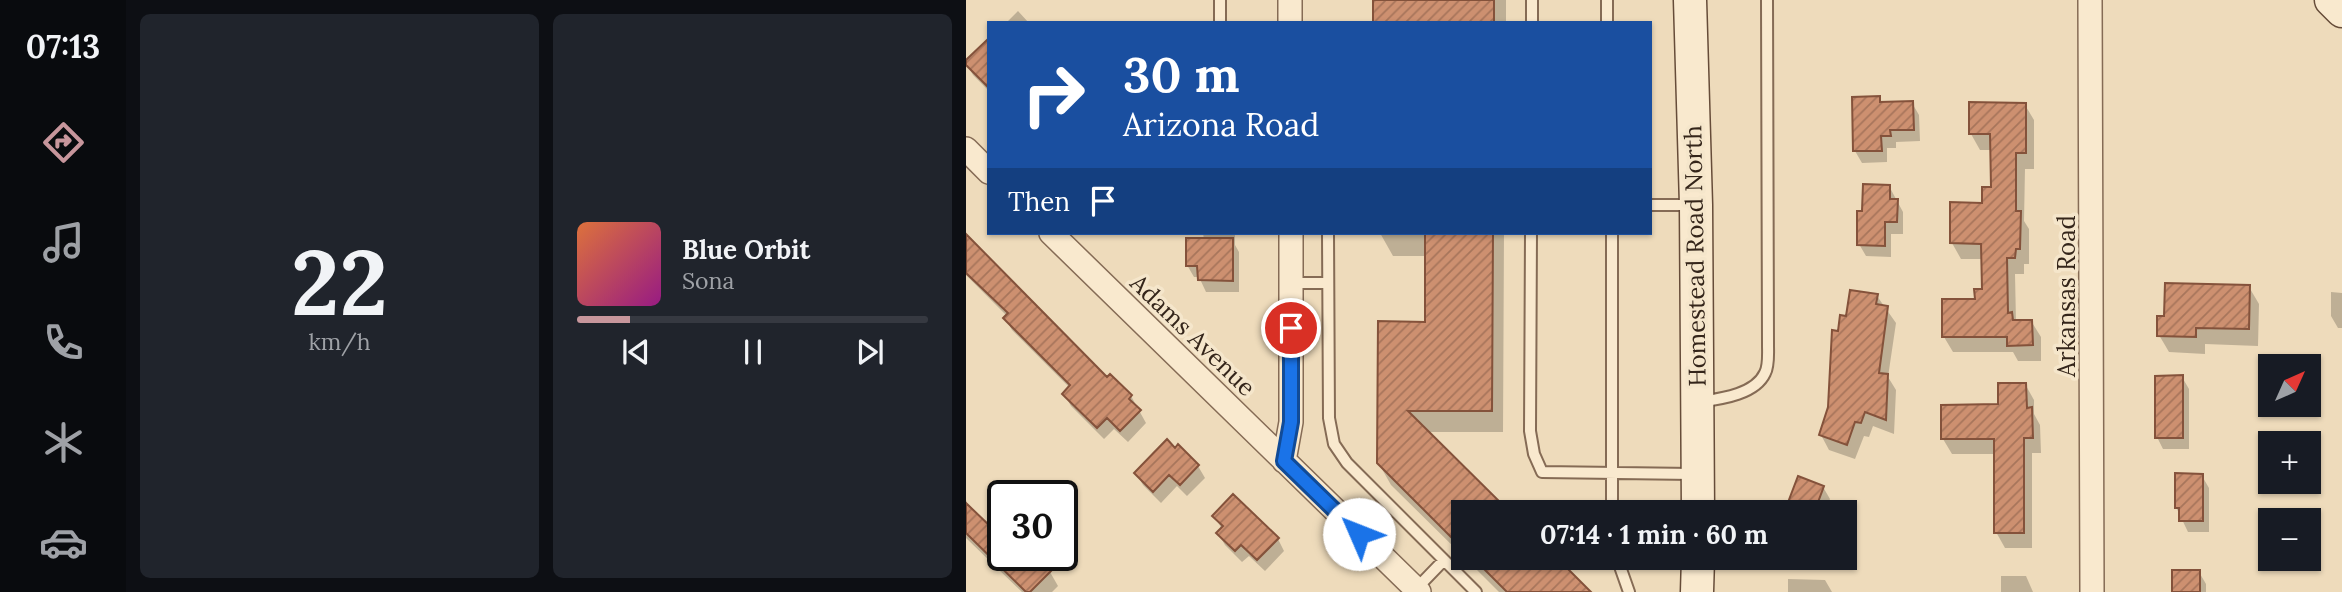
<!DOCTYPE html>
<html lang="en">
<head>
<meta charset="utf-8">
<style>
	:root { --surface:#171b24; --page:#20242c; --text:#f1f3f6; --muted:#9ea1a6; --line:#363941; --accent:#c7969c }
	body { margin:0; font-family:Lora,serif; background:var(--page); color:var(--text); height:100vh; display:flex; flex-direction:column; font-size:26px; white-space:nowrap }
	* { box-sizing:border-box; margin:0 }
	p { font-size:23px; color:var(--muted) }
	.icon { flex:none; width:38px; height:38px; fill:none; stroke:currentColor; stroke-width:2; stroke-linecap:round; stroke-linejoin:round }
	.map { position:relative; flex:1; overflow:hidden }
	.details { display:flex; flex-direction:column; gap:14px; padding:14px; background:#0d0f14; width:840px }
	.details>* { flex:none }
	.guide { position:absolute; left:21px; top:21px; width:665px; height:214px; border-radius:0px; box-shadow:0 2px 5px #0004; background:#1a4fa0; color:#fff; overflow:hidden }
	.needle { width:46px; rotate:45deg }
	.buttons { position:absolute; left:1292px; top:354px; display:grid; gap:14px }
	.buttons a { display:grid; place-items:center; width:63px; height:63px; border-radius:0px; background:var(--surface); box-shadow:0 2px 5px #0004; font-size:35px }
	.speed { position:absolute; left:21px; top:480px; display:flex; gap:14px; font-size:35px; font-weight:700; text-align:center }
	.speed>* { display:grid; place-content:center; width:91px; height:91px; border-radius:50%; background:var(--surface); box-shadow:0 2px 5px #0004; line-height:1 }
	.speed .limit { border:4px solid #111; border-radius:10px; background:#fff; color:#111 }
	.pin { position:absolute; display:grid; place-items:center; width:60px; height:60px; color:#fff; margin:-30px; border:4px solid #fff; border-radius:50%; box-shadow:0 2px 7px #0007 }
	.me { position:absolute; width:77px; margin:-38px; rotate:314deg; stroke-linejoin:round; filter:drop-shadow(0 0 5px #0008) }
	.turn { display:flex; align-items:center; gap:24px; height:147px; padding:0 21px; font-size:32px }
	.turn .icon { width:91px; height:91px; stroke-width:2.5 }
	.turn b { display:block; font-size:49px; line-height:60px }
	.then { display:flex; align-items:center; height:66px; padding:0 21px; background:#0003; gap:14px; font-size:26px }
	.details .tile { flex:1; display:flex; flex-direction:column; justify-content:center; gap:10px; min-width:0; padding:0 24px; border-radius:10px; background:var(--page) }
	.details .dial { align-items:center; gap:0 }
	.dial b { font-size:91px; line-height:1 }
	.song { display:flex; align-items:center; gap:21px }
	.cover { width:84px; height:84px; border-radius:10px; background:linear-gradient(135deg,hsl(20 70% 55%),hsl(310 70% 35%)) }
	.played { height:7px; border-radius:4px; background:linear-gradient(90deg,var(--accent) 15%,var(--line) 15%) }
	.keys { display:flex; justify-content:space-around; direction:ltr }
	.details .tiles { flex:1; display:grid; gap:14px; grid-template-columns:repeat(2,1fr) }
	.trip { position:absolute; left:485px; top:500px; width:406px; height:70px; border-radius:0px; background:var(--surface); box-shadow:0 2px 5px #0004; font-weight:700; line-height:70px; text-align:center }
	main { display:flex; flex:1; min-height:0 }
	.menu { display:flex; flex-direction:column; width:126px; justify-content:space-around; align-items:center; background:#090b0e; color:var(--muted) }
	.menu .icon { width:49px; height:49px }
	.menu .active { color:var(--accent) }
	.menu b { font-size:32px; color:var(--text) }
	.map>svg:first-child { display:block }
</style>
</head>
<body>
<main>
<nav class="menu">
<b>07:13</b>
<svg class="icon active" aria-label="directions" viewBox="0 0 24 24"><path d="M12 3l9 9-9 9-9-9zM9 14v-3h6M13 9l2 2-2 2"/></svg>
<svg class="icon" aria-label="music" viewBox="0 0 24 24"><path d="M9 18V5l10-2v13"/><circle cx="6" cy="18" r="3"/><circle cx="16" cy="16" r="3"/></svg>
<svg class="icon" aria-label="phone" viewBox="0 0 24 24"><path d="M5 4h4l2 5-3 2q2 4 5 5l2-3 5 2v4C11 20 4 13 5 4z"/></svg>
<svg class="icon" aria-label="climate" viewBox="0 0 24 24"><path d="M12 3v18M4 7l16 10M4 17L20 7"/></svg>
<svg class="icon" aria-label="car" viewBox="0 0 24 24"><path d="M5 17H2v-5l4-1 3-4h7l3 4 3 1v5h-3M9 17h6M6 11h13"/><circle cx="7" cy="17" r="2"/><circle cx="17" cy="17" r="2"/></svg>
</nav>
<section class="details">
<div class="tiles">
<div class="tile dial"><b>22</b><p>km/h</p></div>
<div class="tile">
<div class="song"><i class="cover"></i><div><b>Blue Orbit</b><p>Sona</p></div></div>
<div class="played"></div>
<div class="keys"><svg class="icon" aria-label="previous" viewBox="0 0 24 24"><path d="M18 5L8 12l10 7zM5 5v14"/></svg><svg class="icon" aria-label="pause" viewBox="0 0 24 24"><path d="M8 5v14M16 5v14"/></svg><svg class="icon" aria-label="next" viewBox="0 0 24 24"><path d="M6 5l10 7-10 7zM19 5v14"/></svg></div>
</div>
</div>
</section>
<div class="map">
<svg width="1376" height="592" viewBox="0 0 1376 592">
	<defs>
		<pattern id="building-hatch" width="6" height="6" patternUnits="userSpaceOnUse" patternTransform="scale(1.75)"><rect width="6" height="6" fill="#cd9070"/><path d="M-1 1l2-2M0 6l6-6M5 7l2-2" fill="none" stroke="#a7755b"/></pattern>
	</defs>
	<rect width="100%" height="100%" fill="#eedbbb"/>
	<path fill="#0003" d="M438,0H540V23H409Z
		M52,11L63,23H40Z
		M23,40V91L7,75L0,63Z
		M913,98L916,104L946,103L953,115L954,141L930,142V148H921V162L896,163L889,151Z
		M1059,105L1068,120V169H1059L1058,221L1063,229V264H1058V274H1049L1050,322L1065,321L1075,337V361H1052L1047,352H987L978,337L1018,291L1017,259H995L986,243L1018,204L1026,189V150H1014L1005,134Z
		M923,186L937,212V234H925V257L900,256L893,244L898,213Z
		M237,233H269V245L273,252V292H240L233,277H228L221,265L238,240Z
		M414,233H538L537,432H461L497,513V556L425,485L412,462L460,324L461,256H427Z
		M0,236L141,380L165,396L180,423L162,442L148,429L138,439L105,406L98,394L104,388L46,330L39,318L41,316L0,275Z
		M1283,287L1293,304L1292,346L1239,344V354L1203,352L1193,335L1200,318Z
		M1365,292L1376,293V328H1372L1365,316Z
		M911,296L930,323L922,377L930,390L928,434L907,426L903,437L898,436L889,459L863,450L855,435L864,408L874,333L882,318Z
		M1216,377L1223,389V449H1197L1191,437Z
		M1059,384L1068,400V414L1074,425L1075,453H1066V548H1039L1030,532V454H986L977,439L1034,406Z
		M232,466L239,478L221,496L211,486L195,503L177,485L170,473Z
		M1236,476L1243,488V532H1222L1210,507Z
		M857,487L864,499L859,513H813L816,505L822,507Z
		M0,500L2,507L26,530L37,555H66L84,572L92,586L86,592H56L0,538Z
		M248,516L312,539L318,551L299,571L283,556L276,562L259,545L252,533L256,529Z
		M499,558H588L622,592H533Z
		M1233,572L1240,584V592H1208Z
		M1035,576H1060L1067,592H1035Z
		M822,579L859,580L866,592H822Z"/>
	<path fill="url(#building-hatch)" stroke="#84523b" stroke-width="2" d="M407,0H528V23H407Z
		M23,38V88L0,65V60Z
		M914,96V102L947,101L948,130H924L925,136H915L916,151H887L886,97Z
		M1003,102L1060,103V153H1050V211H1055L1054,249H1050L1049,258H1041L1042,313L1046,312L1047,320H1066L1067,345L1041,346V337H976V299H1009L1008,289H1016L1015,244L984,243V202L1016,203V187H1025L1024,134H1003Z
		M897,184L924,185V199H932L931,222H919V246L891,245V211H896Z
		M459,233H527L526,411H442L545,513H497V549L411,463L412,321L459,322Z
		M0,234L141,377L144,374L166,395L163,399L175,410L154,431L141,418L131,428L96,394L104,385L37,318L42,313L0,273Z
		M220,238H267V281L232,280L231,266H220Z
		M1199,283L1284,285L1283,329L1230,328V337L1191,336V316H1198Z
		M884,290L912,294L910,304L922,306L913,373L922,374L920,420L899,412L895,423L889,422L881,445L853,435L862,407L866,330L872,331L874,315L880,316Z
		M1217,375V438H1189V376Z
		M1032,383H1060L1061,408L1066,407L1067,438H1058V533H1028V439H975V405L1032,404Z
		M201,439L209,448L212,444L233,465L214,485L203,475L187,492L168,473Z
		M1209,473L1237,474V521H1213V508H1209Z
		M832,476L858,486L848,513H818Z
		M267,494L313,538L291,560L275,545L269,551L250,533L257,526L246,516Z
		M0,503L25,527L37,515V555H69L85,571L64,592H60L0,533Z
		M507,558H591L625,592H541Z
		M1206,570H1234V592H1206Z"/>
	<g fill="none" stroke-linecap="round" stroke-linejoin="round">
		<g stroke="#856b55" stroke-width="14">
			<path id="service" d="M254,0V23
				M641,0V23
				M566,23V0
				M684,205H727
				M362,233L363,418L368,444L381,463L510,592
				M565,233L564,431L568,454L576,472L727,474
				M646,233V513
				M325,283H362
				M733,402C753,399 789,395 799,373C803,366 802,353 802,345L801,0
				M651,558L663,592
				M450,589L478,560"/>
		</g>
		<g stroke="#856b55" stroke-width="26">
			<path id="minor" d="M324,0V23
				M1124,0L1126,592
				M0,149L23,172
				M85,233L453,592
				M318,461L325,422V233"/>
		</g>
		<g stroke="#664c39" stroke-width="35">
			<path id="secondary" d="M724,0L730,205L732,513
				M1365,0L1376,11
				M731,592L732,558"/>
		</g>
		<use href="#service" stroke="#f9e9ce" stroke-width="10"/>
		<use href="#minor" stroke="#f9e9ce" stroke-width="23"/>
		<use href="#secondary" stroke="#f9e9ce" stroke-width="32"/>
	</g>
	<g fill="none" stroke-linecap="round" stroke-linejoin="round">
		<g stroke="#114b97" stroke-width="18">
			<path id="route" d="M325,328V422L318,461L393,534"/>
		</g>
		<use href="#route" stroke="#1a73e8" stroke-width="12"/>
	</g>
	<g text-anchor="middle" dominant-baseline="central" stroke-width="7" stroke-linejoin="round" paint-order="stroke">
		<g font-size="24" fill="#34251a" stroke="#f5e6cb">
			<text transform="translate(729 256) rotate(-91)">Homestead Road North</text>
			<text transform="translate(1100 296) rotate(-90)">Arkansas Road</text>
			<text transform="translate(227 335) rotate(44)">Adams Avenue</text>
		</g>
	</g>
</svg>
<div class="buttons">
<a><svg class="needle" viewBox="-14 -14 28 28"><path d="M0-13l5 13h-10z" fill="#e53935"/><path d="M0 13l5-13h-10z" fill="#9ea1a6"/></svg></a>
<a>+</a>
<a>−</a>
</div>
<div class="speed"><div class="limit">30</div></div>
<div class="pin" style="left:325px;top:328px;background:#d93025"><svg class="icon" aria-label="arrive" viewBox="0 0 24 24"><path d="M6 21V4h12l-3 4 3 4H6"/></svg></div>
<svg class="me" style="left:393px;top:534px" viewBox="-20 -20 40 40"><circle r="19" fill="#fff"/><path d="M0-13L10 11 0 6-10 11z" fill="#1a73e8"/></svg>
<div class="trip">07:14 · 1 min · 60 m</div>
<div class="guide">
<div class="turn"><svg class="icon" aria-label="right" viewBox="0 0 24 24"><path d="M7 20v-9h11M14 6l5 5-5 5"/></svg><div><b>30 m</b>Arizona Road</div></div>
<div class="then">Then<svg class="icon" aria-label="arrive" viewBox="0 0 24 24"><path d="M6 21V4h12l-3 4 3 4H6"/></svg></div>
</div>
</div>
</main>
</body>
</html>
